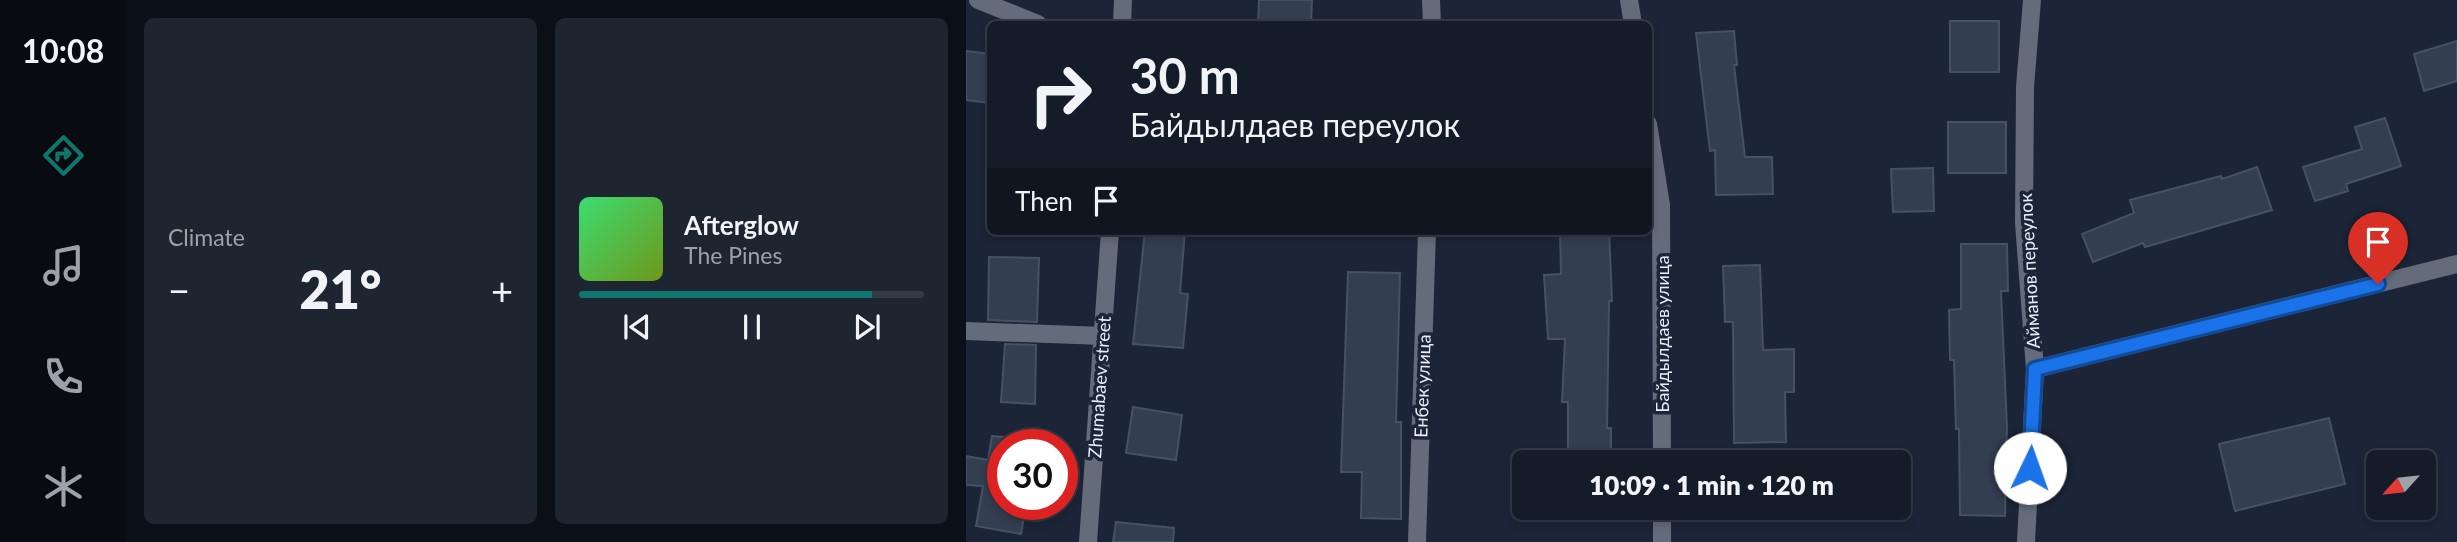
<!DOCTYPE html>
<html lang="en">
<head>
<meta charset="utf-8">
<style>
	:root { --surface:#141c29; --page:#1d2531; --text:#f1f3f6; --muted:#9da1a8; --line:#333a46; --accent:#0f766e }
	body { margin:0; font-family:Lato,sans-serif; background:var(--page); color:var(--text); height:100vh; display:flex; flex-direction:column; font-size:26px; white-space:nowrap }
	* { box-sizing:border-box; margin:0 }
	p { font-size:23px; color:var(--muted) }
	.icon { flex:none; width:38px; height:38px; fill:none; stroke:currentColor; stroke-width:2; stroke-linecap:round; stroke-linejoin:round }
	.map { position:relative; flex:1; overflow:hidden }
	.side { display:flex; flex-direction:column; gap:18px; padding:18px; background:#0b0f17; width:840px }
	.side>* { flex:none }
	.hud { position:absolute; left:21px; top:21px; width:665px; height:214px; border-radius:10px; box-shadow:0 4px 10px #0003,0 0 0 2px var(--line); background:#141c29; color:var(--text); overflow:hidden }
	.needle { width:46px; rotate:243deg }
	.tools { position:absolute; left:1400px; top:450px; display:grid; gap:14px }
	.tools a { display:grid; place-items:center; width:70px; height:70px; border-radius:10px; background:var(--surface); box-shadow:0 4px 10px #0003,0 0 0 2px var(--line); font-size:35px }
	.speed { position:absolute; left:21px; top:429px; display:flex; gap:14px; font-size:35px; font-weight:700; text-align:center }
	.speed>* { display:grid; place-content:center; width:91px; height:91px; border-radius:50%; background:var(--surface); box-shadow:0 4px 10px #0003,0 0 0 2px var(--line); line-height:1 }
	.speed .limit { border:10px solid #d22; background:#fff; color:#111 }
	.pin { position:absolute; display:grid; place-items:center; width:60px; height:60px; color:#fff; margin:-72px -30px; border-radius:50% 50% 50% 0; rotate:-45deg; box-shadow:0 0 7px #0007 }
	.pin .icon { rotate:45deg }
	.me { position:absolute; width:77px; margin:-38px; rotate:3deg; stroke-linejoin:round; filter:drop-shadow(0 0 5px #0008) }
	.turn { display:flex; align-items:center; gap:24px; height:147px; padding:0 28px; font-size:32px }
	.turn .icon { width:91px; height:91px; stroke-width:2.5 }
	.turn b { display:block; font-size:49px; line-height:60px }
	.then { display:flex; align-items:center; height:66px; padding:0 28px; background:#0003; gap:14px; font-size:26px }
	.big { font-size:52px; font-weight:800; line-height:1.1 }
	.side .tile { flex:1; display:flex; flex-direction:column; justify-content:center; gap:10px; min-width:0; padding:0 24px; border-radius:10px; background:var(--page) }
	.song { display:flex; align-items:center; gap:21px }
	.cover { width:84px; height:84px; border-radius:10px; background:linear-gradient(135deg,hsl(140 70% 55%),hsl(80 70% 35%)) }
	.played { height:7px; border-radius:4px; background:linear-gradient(90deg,var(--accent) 85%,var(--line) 85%) }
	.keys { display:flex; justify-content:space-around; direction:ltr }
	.heat { display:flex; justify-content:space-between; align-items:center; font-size:38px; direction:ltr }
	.side .tiles { flex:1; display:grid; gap:18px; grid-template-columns:repeat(2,1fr) }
	.trip { position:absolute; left:546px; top:450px; width:399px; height:70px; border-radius:10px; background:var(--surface); box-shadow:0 4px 10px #0003,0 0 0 2px var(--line); font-weight:800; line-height:70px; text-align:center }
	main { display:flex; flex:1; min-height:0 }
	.dock { display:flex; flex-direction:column; width:126px; justify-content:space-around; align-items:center; background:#080b10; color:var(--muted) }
	.dock .icon { width:49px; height:49px }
	.dock .selected { color:var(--accent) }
	.dock b { font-size:32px; color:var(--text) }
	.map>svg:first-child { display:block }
</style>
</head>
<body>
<main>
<nav class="dock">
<b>10:08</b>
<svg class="icon selected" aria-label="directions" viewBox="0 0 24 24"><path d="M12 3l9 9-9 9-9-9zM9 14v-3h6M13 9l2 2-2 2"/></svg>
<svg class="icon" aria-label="music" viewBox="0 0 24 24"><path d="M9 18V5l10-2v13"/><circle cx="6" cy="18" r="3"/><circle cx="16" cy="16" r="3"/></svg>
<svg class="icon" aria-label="phone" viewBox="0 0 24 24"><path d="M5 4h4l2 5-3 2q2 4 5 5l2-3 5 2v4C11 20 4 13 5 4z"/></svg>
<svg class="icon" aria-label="climate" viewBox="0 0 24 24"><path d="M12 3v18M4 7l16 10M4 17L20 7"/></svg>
</nav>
<section class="side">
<div class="tiles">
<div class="tile"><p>Climate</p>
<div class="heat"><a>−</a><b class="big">21°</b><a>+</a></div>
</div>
<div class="tile">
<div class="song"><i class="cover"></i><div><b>Afterglow</b><p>The Pines</p></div></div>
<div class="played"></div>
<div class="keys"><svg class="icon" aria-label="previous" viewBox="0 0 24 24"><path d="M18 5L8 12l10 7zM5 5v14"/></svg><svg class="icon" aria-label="pause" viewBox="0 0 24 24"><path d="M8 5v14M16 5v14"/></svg><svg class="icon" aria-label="next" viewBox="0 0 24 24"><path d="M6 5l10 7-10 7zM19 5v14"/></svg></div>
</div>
</div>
</section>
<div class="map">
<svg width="1491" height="542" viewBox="0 0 1491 542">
	<rect width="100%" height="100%" fill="#1b2537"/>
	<path fill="#333e51" stroke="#465166" stroke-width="2" d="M293,0H346L345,24H292Z
		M984,21H1033V72H984Z
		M768,31L771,65H768L779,157H806L807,194L750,195L749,150L744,151L730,33Z
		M1491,41V81L1458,91L1448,54Z
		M0,51L24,54V103L0,100Z
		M1419,118L1435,166L1380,184L1382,191L1349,201L1337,167L1396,149L1389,127Z
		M982,122H1040V173H982Z
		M1291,167L1306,210L1179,247L1177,243L1127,262L1116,234L1168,213L1164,200L1255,176L1256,179Z
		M967,168L968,211L927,212L925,169Z
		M179,231H219L214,293L222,294L217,348L167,344Z
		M594,231H643L646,301H643L641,428H645V458H602V402H596L599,339H582L578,275L595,274Z
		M995,244H1041L1042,291H1035L1041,428L1039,516L994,515L993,429H990L988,360H984L983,310L995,309Z
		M23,257L73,258L71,322L22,320Z
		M794,265L797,350L828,349V392H819L820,442L768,443L767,322H759L757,266Z
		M382,272L434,273L430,422H435V519L395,518L396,472H375Z
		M39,344L70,345L69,404L35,402Z
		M167,407L216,415L210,460L160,453Z
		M1363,418L1379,484L1269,511L1253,444Z
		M26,436L37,437V504H60L55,534L10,526L17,486L0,485V456L22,460Z
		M150,522L208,528L207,542H147Z"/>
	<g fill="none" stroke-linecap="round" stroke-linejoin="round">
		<path stroke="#646b7a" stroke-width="18" d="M12,0L72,24
			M465,0L466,24
			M663,0L667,24
			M156,24L157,0
			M682,124L695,205L696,462
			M0,331L137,336
			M1069,369L1491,264
			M696,508V542
			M122,542L144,231
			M451,542L461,231
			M1060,542L1069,369L1058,223L1059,87L1066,0"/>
	</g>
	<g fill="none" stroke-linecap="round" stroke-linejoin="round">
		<g stroke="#114b97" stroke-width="18">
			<path id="route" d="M1064,468L1069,369L1412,284"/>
		</g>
		<use href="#route" stroke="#1a73e8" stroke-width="12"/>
	</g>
	<g text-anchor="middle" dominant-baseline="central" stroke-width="7" stroke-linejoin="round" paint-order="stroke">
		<g font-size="18" fill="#e7eefa" stroke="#1b2537">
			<text transform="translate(1063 271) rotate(-93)">Айманов переулок</text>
			<text transform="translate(696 334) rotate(-90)">Байдылдаев улица</text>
			<text transform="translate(456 386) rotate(-88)">Енбек улица</text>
			<text transform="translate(133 387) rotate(-86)">Zhumabaev street</text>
		</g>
	</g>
</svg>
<div class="tools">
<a><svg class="needle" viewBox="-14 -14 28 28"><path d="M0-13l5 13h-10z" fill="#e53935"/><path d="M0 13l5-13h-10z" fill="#9da1a8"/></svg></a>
</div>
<div class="speed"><div class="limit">30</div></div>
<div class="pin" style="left:1412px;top:284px;background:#d93025"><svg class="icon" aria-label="arrive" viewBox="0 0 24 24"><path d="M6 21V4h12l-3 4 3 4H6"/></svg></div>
<svg class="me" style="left:1064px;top:468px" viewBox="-20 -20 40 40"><circle r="19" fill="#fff"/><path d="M0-13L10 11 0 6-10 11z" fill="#1a73e8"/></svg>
<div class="trip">10:09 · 1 min · 120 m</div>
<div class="hud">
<div class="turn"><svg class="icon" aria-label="right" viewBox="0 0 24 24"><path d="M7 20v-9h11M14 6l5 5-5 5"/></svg><div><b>30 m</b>Байдылдаев переулок</div></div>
<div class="then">Then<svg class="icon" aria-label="arrive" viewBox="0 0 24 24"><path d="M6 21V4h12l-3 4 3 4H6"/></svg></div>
</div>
</div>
</main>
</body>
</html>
